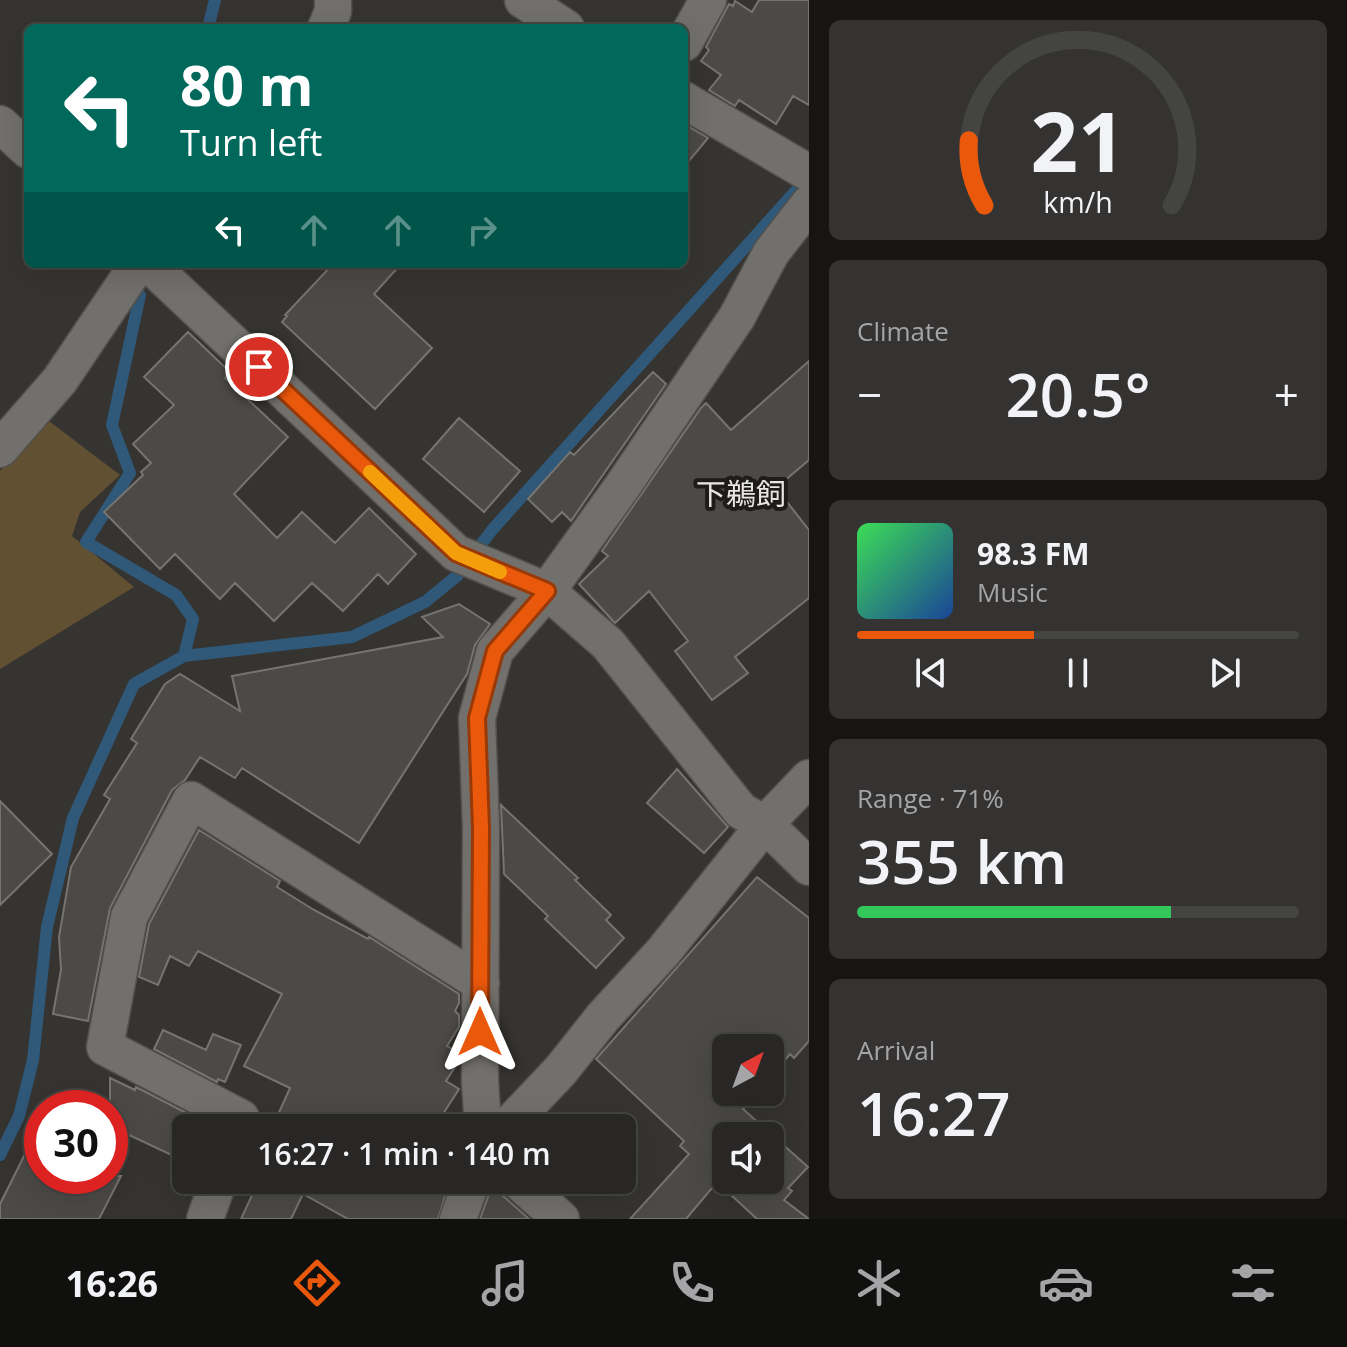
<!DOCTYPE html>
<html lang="en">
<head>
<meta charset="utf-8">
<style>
	:root { --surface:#282725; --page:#343332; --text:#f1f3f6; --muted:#a5a5a7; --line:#444442; --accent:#ea580c }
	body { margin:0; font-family:"Open Sans","Noto Sans JP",sans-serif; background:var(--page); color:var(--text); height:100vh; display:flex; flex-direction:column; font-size:30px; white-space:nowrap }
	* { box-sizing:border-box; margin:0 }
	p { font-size:26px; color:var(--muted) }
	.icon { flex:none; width:44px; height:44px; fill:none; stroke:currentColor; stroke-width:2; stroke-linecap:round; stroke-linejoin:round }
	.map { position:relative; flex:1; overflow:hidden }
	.sheet { display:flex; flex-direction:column; gap:20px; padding:20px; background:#161514; width:538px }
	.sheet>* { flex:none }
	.hud { position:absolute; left:24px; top:24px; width:664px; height:244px; border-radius:12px; box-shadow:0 8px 32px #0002,0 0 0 2px var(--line); background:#00695c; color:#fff; overflow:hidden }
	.needle { width:52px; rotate:41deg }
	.controls { position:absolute; left:712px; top:1034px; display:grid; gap:16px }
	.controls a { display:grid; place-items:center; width:72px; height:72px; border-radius:12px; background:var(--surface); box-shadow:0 8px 32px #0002,0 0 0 2px var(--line); font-size:40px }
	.speed { position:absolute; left:24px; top:1090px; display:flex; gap:16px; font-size:40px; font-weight:700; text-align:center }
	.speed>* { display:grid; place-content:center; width:104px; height:104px; border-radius:50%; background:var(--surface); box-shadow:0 8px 32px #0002,0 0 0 2px var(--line); line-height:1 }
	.speed .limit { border:12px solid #d22; background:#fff; color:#111 }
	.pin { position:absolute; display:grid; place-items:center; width:68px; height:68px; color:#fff; margin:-34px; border:4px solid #fff; border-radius:50%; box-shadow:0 2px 8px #0007 }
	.me { position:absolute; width:88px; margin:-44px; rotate:0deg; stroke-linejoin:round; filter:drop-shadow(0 0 6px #0008) }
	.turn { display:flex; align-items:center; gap:28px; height:168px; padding:0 24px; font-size:36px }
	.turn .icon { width:104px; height:104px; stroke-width:2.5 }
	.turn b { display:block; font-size:56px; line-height:68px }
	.lanes { display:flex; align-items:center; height:76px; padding:0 24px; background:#0003; justify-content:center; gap:40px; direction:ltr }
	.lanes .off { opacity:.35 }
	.big { font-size:60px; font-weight:600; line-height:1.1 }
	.sheet .widget { flex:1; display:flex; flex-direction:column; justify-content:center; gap:12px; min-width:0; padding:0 28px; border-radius:12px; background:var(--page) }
	.sheet .dial { align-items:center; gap:0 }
	.dial svg { height:208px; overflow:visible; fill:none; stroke:var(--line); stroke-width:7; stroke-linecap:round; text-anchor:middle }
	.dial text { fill:var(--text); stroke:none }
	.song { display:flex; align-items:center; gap:24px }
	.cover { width:96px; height:96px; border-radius:12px; background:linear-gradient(135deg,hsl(130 70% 55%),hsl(220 70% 35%)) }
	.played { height:8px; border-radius:4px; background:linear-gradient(90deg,var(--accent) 40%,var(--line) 40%) }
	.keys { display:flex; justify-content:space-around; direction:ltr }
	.heat { display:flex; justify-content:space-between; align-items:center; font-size:44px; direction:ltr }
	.charge { height:12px; border-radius:6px; background:linear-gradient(90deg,#34c759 71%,var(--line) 0) }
	.trip { position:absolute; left:172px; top:1114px; width:464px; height:80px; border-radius:12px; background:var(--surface); box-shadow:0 8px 32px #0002,0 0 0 2px var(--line); font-weight:600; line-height:80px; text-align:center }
	.dock { display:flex; height:128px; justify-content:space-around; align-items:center; background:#10100f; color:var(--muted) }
	.dock .icon { width:56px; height:56px }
	.dock .current { color:var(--accent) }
	.dock b { font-size:36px; color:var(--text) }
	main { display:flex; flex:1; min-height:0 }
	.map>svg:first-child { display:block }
</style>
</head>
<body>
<main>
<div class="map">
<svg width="809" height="1219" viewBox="0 0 809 1219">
	<rect width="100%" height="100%" fill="#363431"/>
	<path fill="#625032" d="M45,418L120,475L80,512L72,536L134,587L0,669V471Z"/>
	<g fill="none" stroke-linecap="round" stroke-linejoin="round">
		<path stroke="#305879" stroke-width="12" d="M208,28L215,0
			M140,295L112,425L130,473L86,542L176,595L193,619L184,656
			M0,1155L19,1116L33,1060L47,927L73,818L134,684L184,656L352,637L425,602L458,575L492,530L809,176"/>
	</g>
	<path fill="#4c4a47" stroke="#767471" stroke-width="2" fill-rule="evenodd" d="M759,0H809V105L793,96L776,124L739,100L735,106L709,90L721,75L701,61L709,50L706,47L729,4L733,6L735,1L752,12Z
		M684,124L708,138L684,167Z
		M333,264H401L374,294L432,348L375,409L282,322L287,316L285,315Z
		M188,332L231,373L225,378L288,437L234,494L277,538L302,512L335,543L369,508L416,554L388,584L378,574L343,611L312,583L274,621L235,583L220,599L175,554L160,569L104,512L143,475L141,472L151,463L133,444L174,405L144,377Z
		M809,361V460L776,488L809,530V598L735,657L748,673L712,700L675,651L688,641L649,591L615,623L579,584L608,556L602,551L701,408L706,403L731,430Z
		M653,372L666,384L571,521L562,512L552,522L528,499L570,452L574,455Z
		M459,418L520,471L484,512L423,459Z
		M459,604L490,624L475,645L467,674L359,843L242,768L235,778L200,757L185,780L172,790L110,908L88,1021L53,1014L61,970L59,937L71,867L110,799L104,795L137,743L131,739L165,684L180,674L240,711L232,676L443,637L422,617Z
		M677,769L728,827L704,853L647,803Z
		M0,801L52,854L0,905Z
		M501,805L578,878L575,880L611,915L606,920L624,938L596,968L545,919L548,916L504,874Z
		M199,830L280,881L277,887L314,910L368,939L369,937L459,994V1003L455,1011L459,1015V1027L447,1046L459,1053V1061L446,1081L459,1089L434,1128H272L290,1088L244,1066L282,994L198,951L189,966L170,956L158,985L139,977L149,924Z
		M757,877L809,918V1041L794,1058L790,1054L770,1078V1048H726V1092H758L743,1109L808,1167L788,1188L792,1191L784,1200L809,1219H757L717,1182L686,1219H630L689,1154L680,1146L684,1141L596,1059ZM726,1136H770V1180H726Z
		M163,1030L206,1050L213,1034L241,1045L225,1082L218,1079L217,1082L154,1049Z
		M110,1078L135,1090L136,1087L200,1120L196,1128H186V1150L182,1160L110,1126Z
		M42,1120V1176H121L99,1219H0V1204Z
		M249,1180H450L438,1219H348L303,1194L291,1219H241L254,1191L246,1187Z
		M492,1186L529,1219H480Z"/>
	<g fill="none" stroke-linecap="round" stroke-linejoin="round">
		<g stroke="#52514e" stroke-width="39">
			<path id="street" d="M523,0L566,28
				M326,28L333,11V0
				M684,43L708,0
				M684,100L809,173
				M0,124L28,150
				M149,264L456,553L547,591L608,644L741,811L765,824L809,867
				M0,449L60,380L138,264
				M238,1128L241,1118L105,1047L129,917L191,800L481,983
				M483,1128L480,1081L481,828L477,718L495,651L547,591L622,487L737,317L771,253L809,204
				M506,1128L561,1070L603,1017L663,952L765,824L809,778
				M517,1180L561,1219
				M205,1219L219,1180
				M458,1219L472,1180"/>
		</g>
		<use href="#street" stroke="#72706c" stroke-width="36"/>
	</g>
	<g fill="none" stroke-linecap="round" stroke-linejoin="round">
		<g stroke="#983908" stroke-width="20">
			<path id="route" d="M259,367L456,553L547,591L495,651L477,718L481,828L480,1032"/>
		</g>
		<use href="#route" stroke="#ea580c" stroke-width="14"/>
		<path stroke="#f59e0b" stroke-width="14" d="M370,472L456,553L500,572"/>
	</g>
	<g text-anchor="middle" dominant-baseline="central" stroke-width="8" stroke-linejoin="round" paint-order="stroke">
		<g font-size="30" fill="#e7e6e4" stroke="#1d1c1a">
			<text x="741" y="493">下鵜飼</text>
		</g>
	</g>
</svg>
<div class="controls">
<a><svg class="needle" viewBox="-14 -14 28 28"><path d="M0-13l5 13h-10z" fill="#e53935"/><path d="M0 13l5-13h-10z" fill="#a5a5a7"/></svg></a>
<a><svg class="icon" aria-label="sound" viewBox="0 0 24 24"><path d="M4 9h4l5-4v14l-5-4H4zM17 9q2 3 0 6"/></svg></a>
</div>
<div class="speed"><div class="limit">30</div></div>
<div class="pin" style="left:259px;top:367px;background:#d93025"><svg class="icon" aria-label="arrive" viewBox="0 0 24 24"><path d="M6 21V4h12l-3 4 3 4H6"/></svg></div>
<svg class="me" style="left:480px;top:1032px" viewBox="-20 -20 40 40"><path d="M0-17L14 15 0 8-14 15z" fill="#ea580c" stroke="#fff" stroke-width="4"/></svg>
<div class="trip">16:27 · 1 min · 140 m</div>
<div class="hud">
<div class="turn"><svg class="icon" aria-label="left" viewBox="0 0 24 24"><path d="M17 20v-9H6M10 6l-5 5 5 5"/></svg><div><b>80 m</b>Turn left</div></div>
<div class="lanes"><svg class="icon" aria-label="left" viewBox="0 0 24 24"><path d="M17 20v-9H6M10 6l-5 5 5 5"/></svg><svg class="icon off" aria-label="ahead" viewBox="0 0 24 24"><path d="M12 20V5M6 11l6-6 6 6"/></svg><svg class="icon off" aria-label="ahead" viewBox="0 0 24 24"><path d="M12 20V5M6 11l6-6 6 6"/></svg><svg class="icon off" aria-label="right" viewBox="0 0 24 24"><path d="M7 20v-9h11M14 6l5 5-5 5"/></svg></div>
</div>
</div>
<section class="sheet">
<div class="widget dial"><svg viewBox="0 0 100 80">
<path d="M14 69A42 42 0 1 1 86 69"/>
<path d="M14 69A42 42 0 0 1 8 44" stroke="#ea580c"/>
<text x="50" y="56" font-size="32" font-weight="700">21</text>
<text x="50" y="72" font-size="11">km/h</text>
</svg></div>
<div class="widget"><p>Climate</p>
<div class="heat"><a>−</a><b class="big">20.5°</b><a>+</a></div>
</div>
<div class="widget">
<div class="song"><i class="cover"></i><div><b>98.3 FM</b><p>Music</p></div></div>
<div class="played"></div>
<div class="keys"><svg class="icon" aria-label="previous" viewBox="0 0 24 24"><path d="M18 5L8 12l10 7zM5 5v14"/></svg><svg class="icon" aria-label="pause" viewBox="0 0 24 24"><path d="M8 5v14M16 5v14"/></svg><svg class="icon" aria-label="next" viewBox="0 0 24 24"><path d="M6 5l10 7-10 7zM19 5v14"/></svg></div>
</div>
<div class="widget"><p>Range · 71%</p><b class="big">355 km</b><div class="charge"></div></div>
<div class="widget"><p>Arrival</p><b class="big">16:27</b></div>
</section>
</main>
<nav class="dock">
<b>16:26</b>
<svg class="icon current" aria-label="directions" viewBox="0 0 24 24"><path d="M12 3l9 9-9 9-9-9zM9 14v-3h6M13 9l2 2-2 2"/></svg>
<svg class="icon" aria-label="music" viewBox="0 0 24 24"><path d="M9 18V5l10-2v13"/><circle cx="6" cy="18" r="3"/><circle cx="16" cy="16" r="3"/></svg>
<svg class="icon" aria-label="phone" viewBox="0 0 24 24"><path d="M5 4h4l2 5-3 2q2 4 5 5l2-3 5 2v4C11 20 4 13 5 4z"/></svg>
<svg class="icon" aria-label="climate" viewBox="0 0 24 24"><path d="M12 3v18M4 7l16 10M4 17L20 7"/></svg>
<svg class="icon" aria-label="car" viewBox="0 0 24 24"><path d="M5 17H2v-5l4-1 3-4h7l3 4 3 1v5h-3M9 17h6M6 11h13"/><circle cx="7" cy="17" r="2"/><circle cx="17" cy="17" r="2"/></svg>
<svg class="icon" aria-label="filters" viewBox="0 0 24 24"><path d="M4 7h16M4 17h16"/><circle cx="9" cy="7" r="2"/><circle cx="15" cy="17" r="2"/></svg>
</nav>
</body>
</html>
